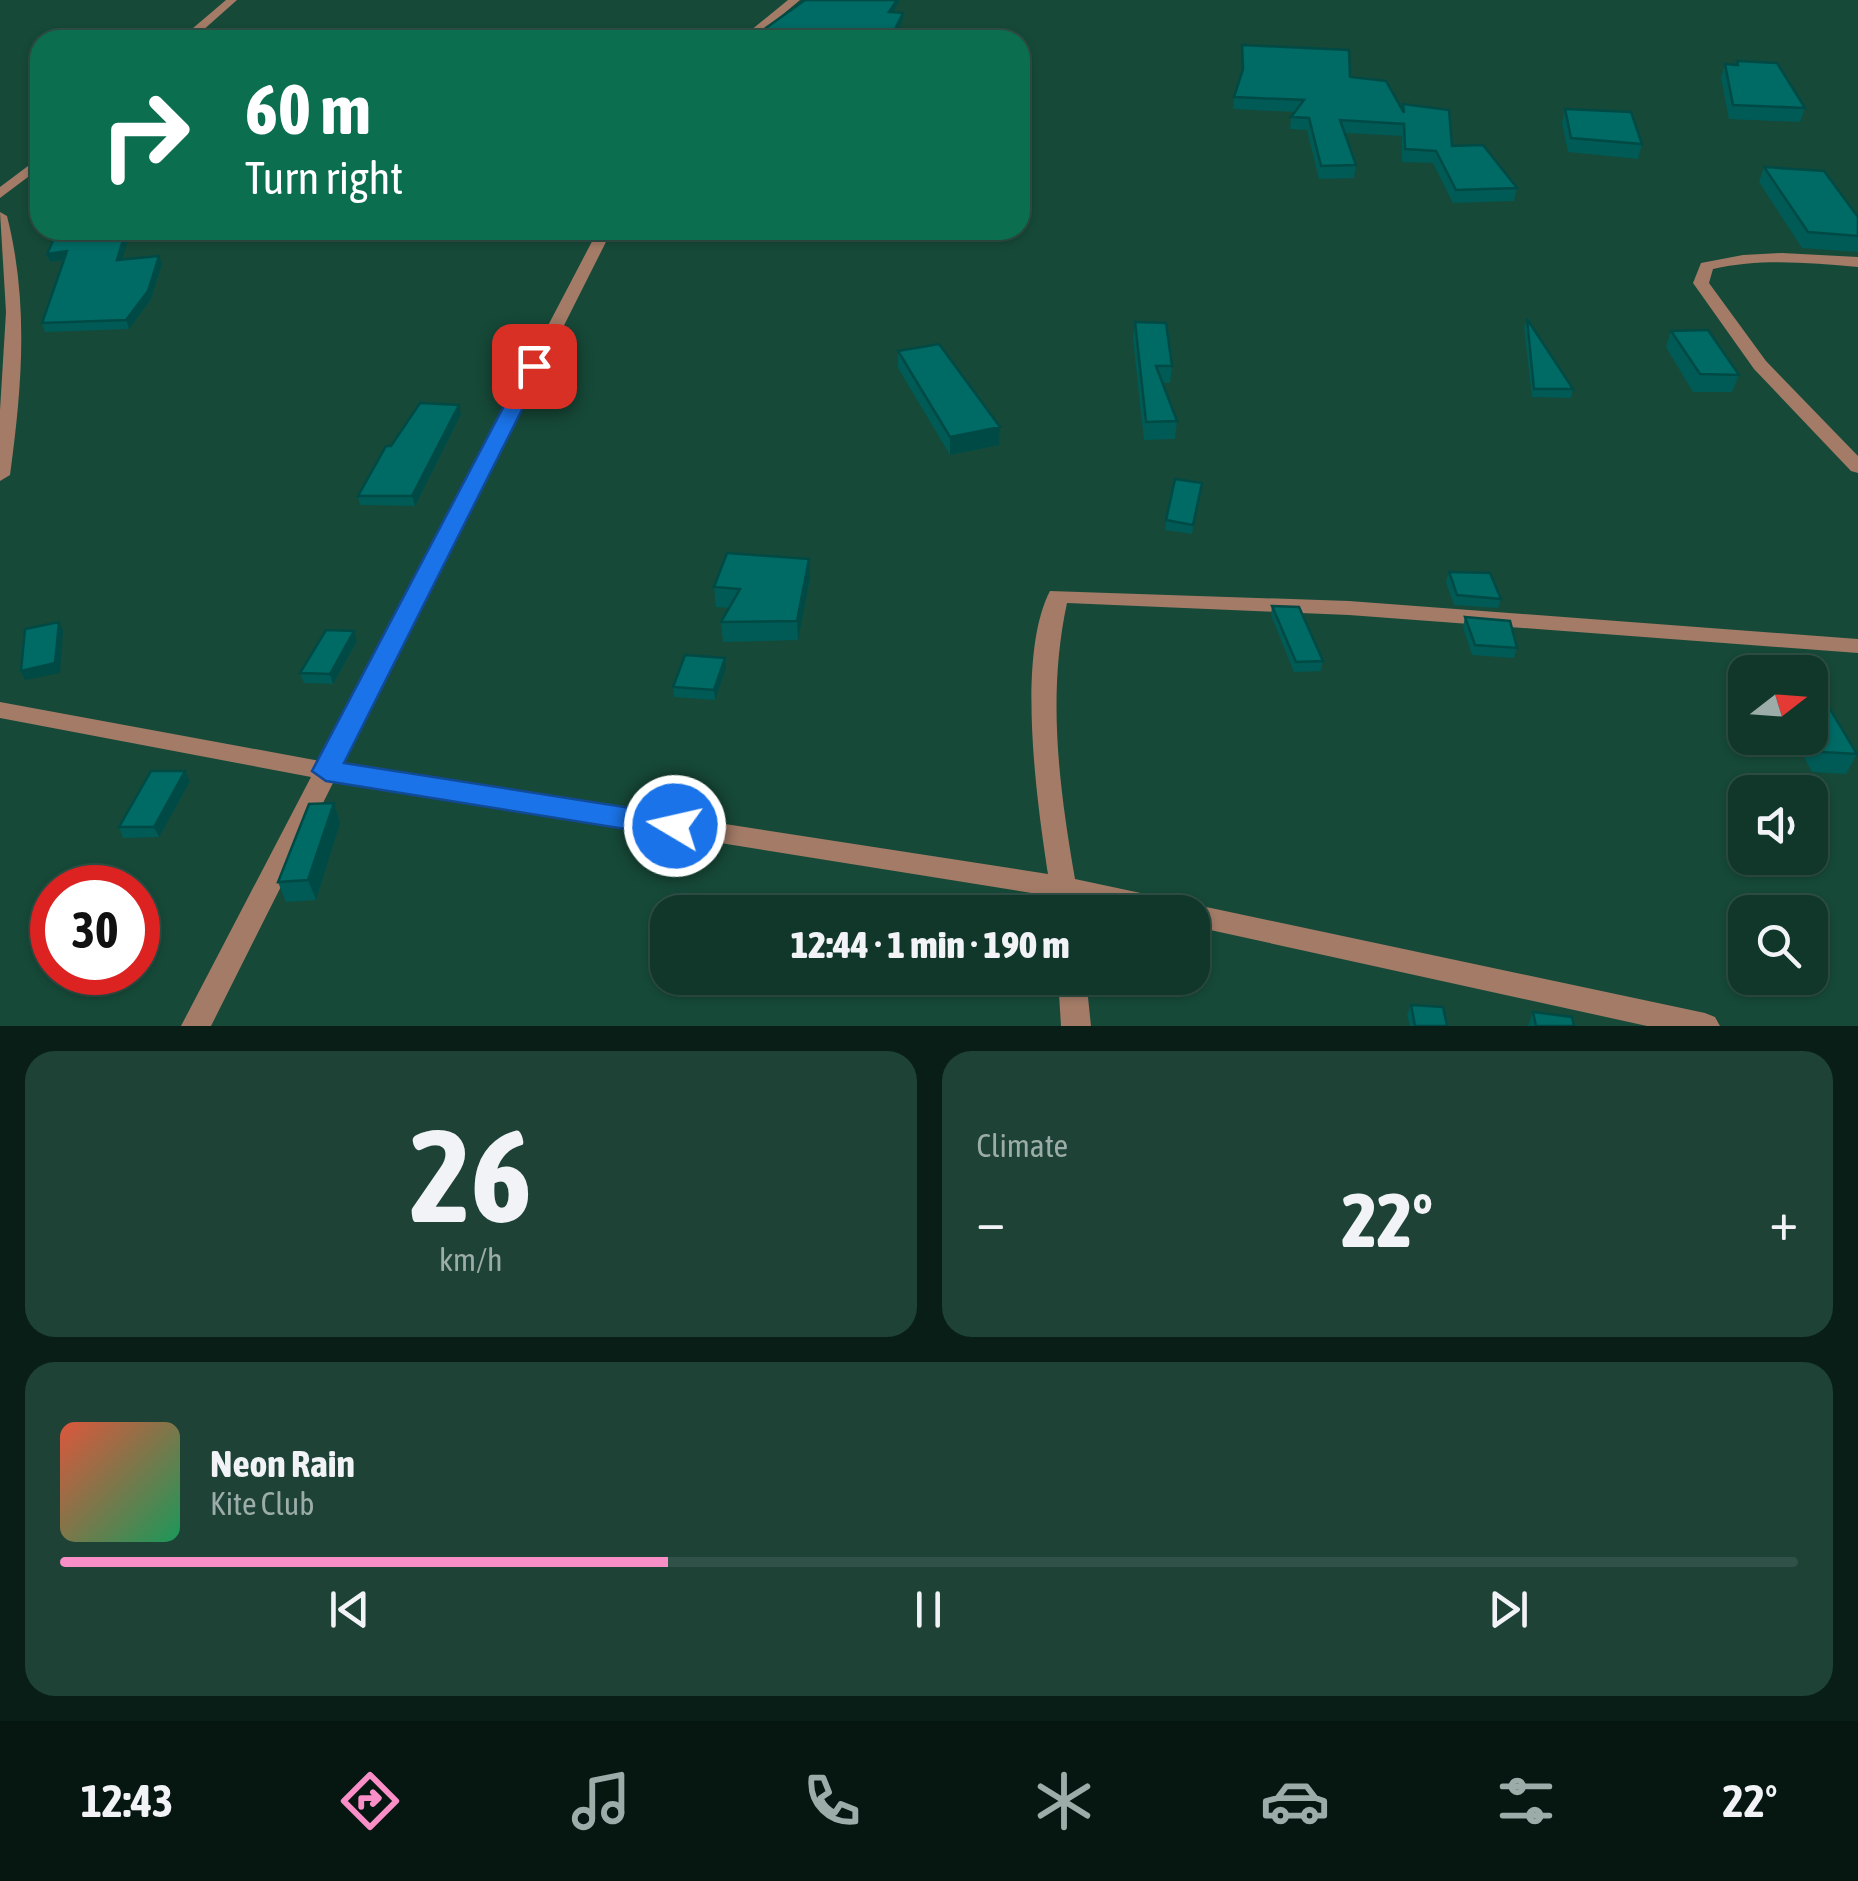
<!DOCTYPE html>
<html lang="en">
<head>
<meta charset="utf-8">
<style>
	:root { --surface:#10372a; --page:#1e4236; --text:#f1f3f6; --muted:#9caca8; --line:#305147; --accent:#fa8fc8 }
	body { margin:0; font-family:"Asap Condensed",sans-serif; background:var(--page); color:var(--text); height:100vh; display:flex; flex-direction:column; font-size:38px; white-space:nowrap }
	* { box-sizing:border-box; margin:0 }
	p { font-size:32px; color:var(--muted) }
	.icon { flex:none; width:55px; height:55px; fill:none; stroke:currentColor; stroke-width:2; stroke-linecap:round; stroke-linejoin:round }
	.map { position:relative; height:1026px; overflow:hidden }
	.sheet { display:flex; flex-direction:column; gap:25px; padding:25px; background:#091e17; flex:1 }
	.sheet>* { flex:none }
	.banner { position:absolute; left:30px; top:30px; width:1000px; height:210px; border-radius:30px; box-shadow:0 2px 8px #0004,0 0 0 2px var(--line); background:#0b6e4f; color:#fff; overflow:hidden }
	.needle { width:65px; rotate:73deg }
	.controls { position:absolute; left:1728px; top:655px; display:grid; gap:20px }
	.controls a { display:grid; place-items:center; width:100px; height:100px; border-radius:20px; background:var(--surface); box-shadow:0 2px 8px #0004,0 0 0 2px var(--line); font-size:50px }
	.speed { position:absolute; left:30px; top:865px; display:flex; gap:20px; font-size:50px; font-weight:700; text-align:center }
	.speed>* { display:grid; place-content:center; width:130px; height:130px; border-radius:50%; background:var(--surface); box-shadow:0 2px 8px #0004,0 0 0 2px var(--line); line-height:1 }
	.speed .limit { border:15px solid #d22; background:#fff; color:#111 }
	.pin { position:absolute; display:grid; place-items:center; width:85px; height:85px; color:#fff; margin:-42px; border-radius:20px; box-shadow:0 5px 15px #0006 }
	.me { position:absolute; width:110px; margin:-55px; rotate:279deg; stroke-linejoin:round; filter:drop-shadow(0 0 8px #0008) }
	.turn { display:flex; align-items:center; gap:35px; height:210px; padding:0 50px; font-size:45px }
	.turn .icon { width:130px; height:130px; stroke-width:2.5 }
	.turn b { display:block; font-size:70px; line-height:85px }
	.big { font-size:75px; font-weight:800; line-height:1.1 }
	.sheet .tile { flex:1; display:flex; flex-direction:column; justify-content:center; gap:15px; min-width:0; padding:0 35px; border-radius:30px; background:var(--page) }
	.sheet .dial { align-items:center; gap:0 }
	.dial b { font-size:130px; line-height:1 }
	.song { display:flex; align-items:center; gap:30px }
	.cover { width:120px; height:120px; border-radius:15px; background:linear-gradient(135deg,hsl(10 70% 55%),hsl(150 70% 35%)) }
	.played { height:10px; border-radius:5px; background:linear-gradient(90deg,var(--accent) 35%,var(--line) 35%) }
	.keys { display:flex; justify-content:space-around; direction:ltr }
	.heat { display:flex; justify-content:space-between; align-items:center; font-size:55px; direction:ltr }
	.sheet .tiles { flex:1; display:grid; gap:25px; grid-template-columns:1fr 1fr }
	.tile:last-child { grid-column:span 2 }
	.trip { position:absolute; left:650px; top:895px; width:560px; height:100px; border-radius:30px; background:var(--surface); box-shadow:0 2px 8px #0004,0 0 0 2px var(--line); font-weight:800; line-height:100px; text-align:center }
	.tab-bar { display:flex; height:160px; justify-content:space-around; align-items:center; background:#061611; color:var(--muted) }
	.tab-bar .icon { width:70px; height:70px }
	.tab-bar .on { color:var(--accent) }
	.tab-bar b { font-size:45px; color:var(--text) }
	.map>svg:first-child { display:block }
</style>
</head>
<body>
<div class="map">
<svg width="1858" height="1026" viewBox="0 0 1858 1026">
	<rect width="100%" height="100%" fill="#164938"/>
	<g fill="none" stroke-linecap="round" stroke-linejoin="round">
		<path fill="#a37b67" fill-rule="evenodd" d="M226,0H237L192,40H179Z
			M788,0H800L752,40H739Z
			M40,157V168L0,198V187Z
			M0,212L7,216C29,303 22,387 10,475L0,481V410L6,312Z
			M598,230H612L343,765L1048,874C1037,802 1016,656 1050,591L1349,601L1858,639V653L1349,615L1067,603C1047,696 1059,786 1075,879L1705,1013L1715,1017L1720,1026H1647L1192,926V912H1132L1078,901V912H1052L1050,896L334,781L211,1026H181L311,777L0,718V702L320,761Z
			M1782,253L1858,257V267C1810,263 1761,258 1713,269L1709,283L1766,361L1858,456V473L1851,471L1754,369L1693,283L1701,263L1743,255Z
			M1058,978H1086L1091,1026H1061Z"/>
	</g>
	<path fill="#005b56" d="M899,2L893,12L903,13V19L893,40H749Z
		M1242,45L1350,77L1402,110L1403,104L1452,146L1517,188L1514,201L1453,203L1433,163L1402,162V136L1345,133L1356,165L1354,178L1319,179L1307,130L1290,129L1291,117L1295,112L1233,109L1234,97L1242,75Z
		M1737,61L1805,108L1800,122L1729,119L1721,78L1725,64L1736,65Z
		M1565,109L1642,144L1638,159L1568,152L1562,123Z
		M1764,167L1858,217V252L1802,248L1759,182Z
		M47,254L122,259L162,264L151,299L129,329L45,332L42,323L64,260L50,262Z
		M1527,319L1573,389L1571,398L1532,397L1524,327Z
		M1135,322L1172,366L1170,383H1163L1177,421L1175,439L1144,440L1133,339Z
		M1671,331L1739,375L1732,392H1693L1666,347Z
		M898,351L1000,427L999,445L950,455L898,368Z
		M461,414L415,506L360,505L358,496L391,446Z
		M1200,492L1192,534L1165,530L1166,520Z
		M1449,572L1501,599L1498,608L1454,605L1446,582Z
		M810,578L798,640L723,642L721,622L730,608L716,607L714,587Z
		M1272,606L1323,661L1321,671L1294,672L1271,615Z
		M1465,617L1517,648L1514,658L1472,655L1463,627Z
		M357,641L333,684L304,683L300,673Z
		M726,668L715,700L674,697L673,687Z
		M1810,703L1857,754L1846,774L1812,772L1794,738H1810Z
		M190,781L159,837L123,838L119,827Z
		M334,803L340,823L316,900L286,902L278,882Z
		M57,972H85L75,990L64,986Z
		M1411,1005L1447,1026H1410L1407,1015Z
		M1533,1012L1574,1026H1528Z"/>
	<path fill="#004a46" d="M897,0H899V2L889,18V12Z
		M903,13V19L893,40H890Z
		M126,230H131L120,268L117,260Z
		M67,251L70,259L50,262L47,254Z
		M159,256L162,264L151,299L129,329L126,320Z
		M459,405L461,414L415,506L412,496Z
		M1000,427L999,445L950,455V437Z
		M809,559L810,578L798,640L797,621Z
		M59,622L63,631L60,673L25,680L21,671Z
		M354,631L357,641L333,684L330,674Z
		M725,658L726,668L715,700L714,690Z
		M185,771L190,781L159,837L154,827Z
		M334,803L340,823L316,900L308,880Z
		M116,877L121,888H110Z
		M65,972H85L75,990Z"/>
	<path fill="#006a64" stroke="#004a46" stroke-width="2.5" d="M805,0H897L889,12L903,13L890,39L827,36L823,40H749Z
		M1242,45L1349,50L1350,77L1386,81L1404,113L1403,104L1449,110L1452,146L1483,145L1517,188L1456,190L1436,151L1405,149L1404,124L1340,120L1356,165L1321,166L1309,118L1291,117L1304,100L1234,97L1243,69Z
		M1737,61L1777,63L1805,108L1733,105L1725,64L1738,65Z
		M1565,109L1631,112L1642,144L1571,138Z
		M1764,167L1824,171L1858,217V236L1808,232Z
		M58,230H126L117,260L159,256L148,291L126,320L42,323L67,251L47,254Z
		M1527,319L1573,389H1534Z
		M1135,322L1166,323L1172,366H1156L1177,421L1146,422Z
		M1708,330L1739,375L1700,374L1671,331Z
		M939,344L1000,427L950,437L898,351Z
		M420,403L459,405L412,496H358L386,446H391Z
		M1175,479L1202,483L1193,525L1166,520Z
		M727,553L809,559L797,621L721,622L740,589L714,587Z
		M1449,572L1490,573L1501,599L1457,595Z
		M1272,606L1299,607L1323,661L1296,662Z
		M1465,617L1510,621L1517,648L1475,645Z
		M59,622L55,663L21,671L25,629Z
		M326,630L354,631L330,674L300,673Z
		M685,655L725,658L714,690L673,687Z
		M1810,703L1827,704L1857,754L1822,752L1810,730Z
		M151,771H185L154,827H119Z
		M334,803L308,880L278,882L309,804Z
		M116,877L110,888H77L78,883Z
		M1411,1005L1443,1007L1447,1026H1415Z
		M1533,1012L1572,1017L1574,1026H1536Z"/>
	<path fill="#1a73e8" stroke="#114b97" stroke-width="2.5" d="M527,362L544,366L344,763L675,815L686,818L690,826L686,834L675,837L326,781L312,771Z"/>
</svg>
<div class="controls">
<a><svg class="needle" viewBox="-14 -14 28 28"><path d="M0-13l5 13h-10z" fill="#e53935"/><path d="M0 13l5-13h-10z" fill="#9caca8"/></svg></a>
<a><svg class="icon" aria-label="sound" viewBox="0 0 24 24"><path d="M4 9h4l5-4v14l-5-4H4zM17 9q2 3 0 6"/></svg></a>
<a><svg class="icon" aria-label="search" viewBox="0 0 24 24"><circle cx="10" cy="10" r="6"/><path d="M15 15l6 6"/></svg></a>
</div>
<div class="speed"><div class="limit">30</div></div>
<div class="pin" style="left:534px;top:366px;background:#d93025"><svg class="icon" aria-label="arrive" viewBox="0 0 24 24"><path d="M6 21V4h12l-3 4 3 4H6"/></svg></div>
<svg class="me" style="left:675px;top:826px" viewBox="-20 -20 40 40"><circle r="17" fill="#1a73e8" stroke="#fff" stroke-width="3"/><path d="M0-11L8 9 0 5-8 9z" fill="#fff"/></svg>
<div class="trip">12:44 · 1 min · 190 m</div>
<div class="banner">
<div class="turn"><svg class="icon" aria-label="right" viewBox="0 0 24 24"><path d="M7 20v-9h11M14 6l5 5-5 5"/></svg><div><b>60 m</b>Turn right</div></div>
</div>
</div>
<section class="sheet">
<div class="tiles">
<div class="tile dial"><b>26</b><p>km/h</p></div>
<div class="tile"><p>Climate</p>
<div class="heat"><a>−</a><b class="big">22°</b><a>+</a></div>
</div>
<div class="tile">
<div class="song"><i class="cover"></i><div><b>Neon Rain</b><p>Kite Club</p></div></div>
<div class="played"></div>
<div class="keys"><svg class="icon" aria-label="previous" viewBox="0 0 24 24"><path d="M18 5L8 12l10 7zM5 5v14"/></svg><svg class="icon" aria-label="pause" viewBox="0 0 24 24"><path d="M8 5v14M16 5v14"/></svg><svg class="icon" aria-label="next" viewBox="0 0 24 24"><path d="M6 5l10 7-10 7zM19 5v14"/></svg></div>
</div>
</div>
</section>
<nav class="tab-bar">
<b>12:43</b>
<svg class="icon on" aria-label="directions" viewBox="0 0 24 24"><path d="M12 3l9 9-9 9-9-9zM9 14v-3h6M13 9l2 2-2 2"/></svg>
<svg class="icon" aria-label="music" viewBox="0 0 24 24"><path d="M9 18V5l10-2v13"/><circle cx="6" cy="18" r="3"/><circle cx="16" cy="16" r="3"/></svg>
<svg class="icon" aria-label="phone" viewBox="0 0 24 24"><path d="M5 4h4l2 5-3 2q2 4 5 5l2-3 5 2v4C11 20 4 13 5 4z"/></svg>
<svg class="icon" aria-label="climate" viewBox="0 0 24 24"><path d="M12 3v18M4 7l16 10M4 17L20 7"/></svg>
<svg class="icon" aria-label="car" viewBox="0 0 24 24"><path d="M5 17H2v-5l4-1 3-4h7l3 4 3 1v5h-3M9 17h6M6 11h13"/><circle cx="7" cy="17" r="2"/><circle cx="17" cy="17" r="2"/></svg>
<svg class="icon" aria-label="filters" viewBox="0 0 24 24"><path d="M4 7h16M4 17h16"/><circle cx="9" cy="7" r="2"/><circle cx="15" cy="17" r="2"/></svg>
<b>22°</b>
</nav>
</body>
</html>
